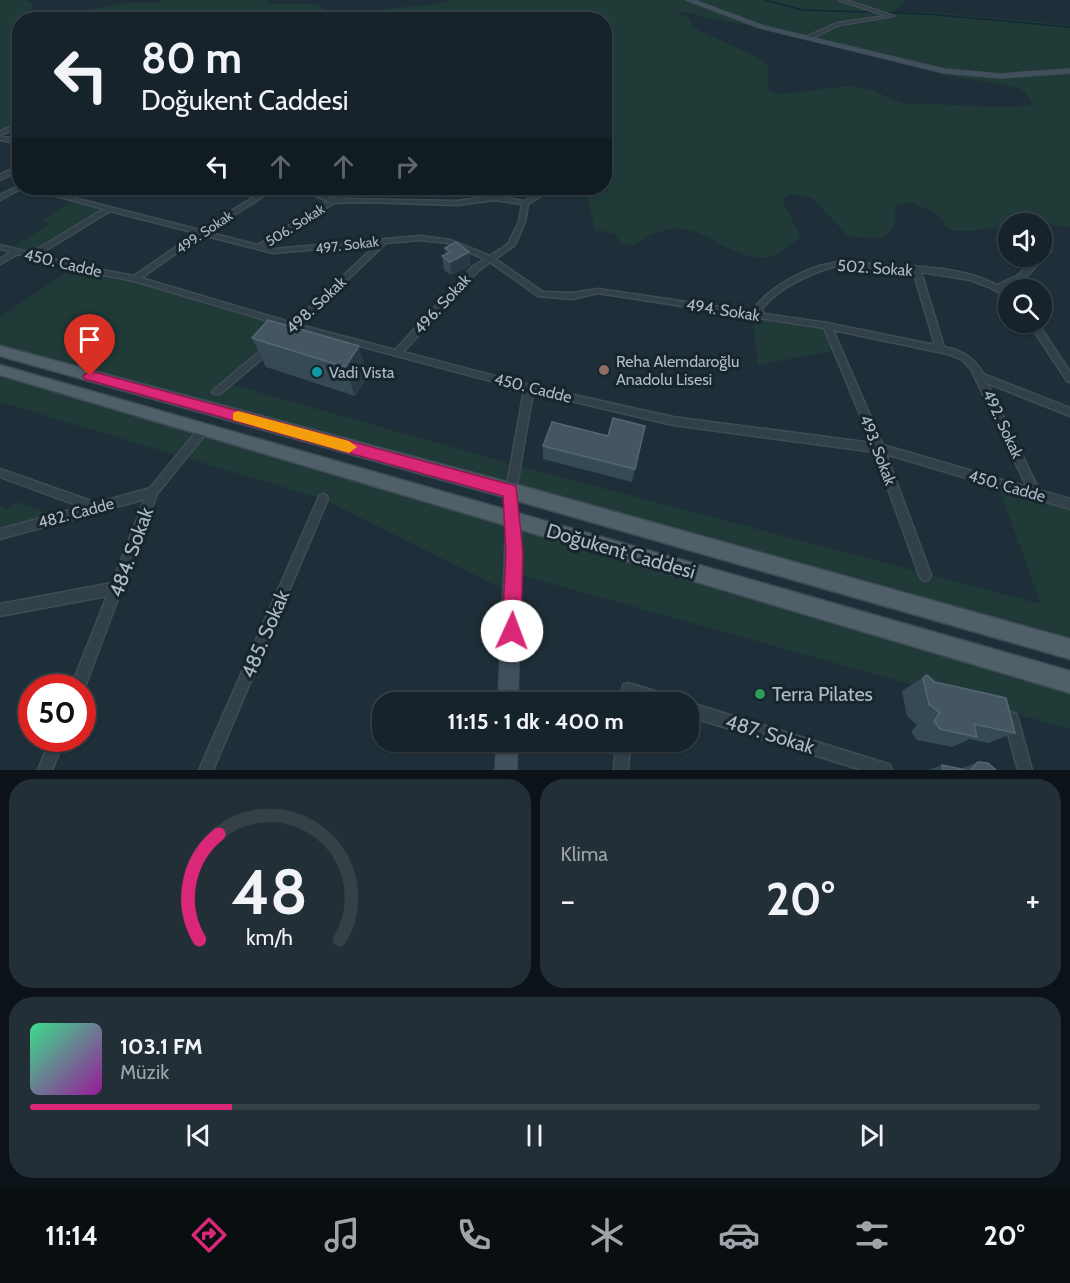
<!DOCTYPE html>
<html lang="tr">
<head>
<meta charset="utf-8">
<style>
	:root { --surface:#16232b; --page:#232f37; --text:#f1f3f6; --muted:#9ea4a9; --line:#354047; --accent:#db2777 }
	body { margin:0; font-family:Cabin,sans-serif; background:var(--page); color:var(--text); height:100vh; display:flex; flex-direction:column; font-size:22px; white-space:nowrap }
	* { box-sizing:border-box; margin:0 }
	p { font-size:20px; color:var(--muted) }
	.icon { flex:none; width:33px; height:33px; fill:none; stroke:currentColor; stroke-width:2; stroke-linecap:round; stroke-linejoin:round }
	.map { position:relative; height:770px; overflow:hidden }
	.side { display:flex; flex-direction:column; gap:9px; padding:9px; background:#0c1318; flex:1 }
	.side>* { flex:none }
	.guide { position:absolute; left:12px; top:12px; width:600px; height:183px; border-radius:24px; box-shadow:0 2px 4px #0004,0 0 0 2px var(--line); background:#16232b; color:var(--text); overflow:hidden }
	.fabs { position:absolute; left:998px; top:213px; display:grid; gap:12px }
	.fabs a { display:grid; place-items:center; width:54px; height:54px; border-radius:50%; background:var(--surface); box-shadow:0 2px 4px #0004,0 0 0 2px var(--line); font-size:30px }
	.speed { position:absolute; left:18px; top:674px; display:flex; gap:12px; font-size:30px; font-weight:700; text-align:center }
	.speed>* { display:grid; place-content:center; width:78px; height:78px; border-radius:50%; background:var(--surface); box-shadow:0 2px 4px #0004,0 0 0 2px var(--line); line-height:1 }
	.speed .limit { border:9px solid #d22; background:#fff; color:#111 }
	.pin { position:absolute; display:grid; place-items:center; width:51px; height:51px; color:#fff; margin:-62px -26px; border-radius:50% 50% 50% 0; rotate:-45deg; box-shadow:0 0 6px #0007 }
	.pin .icon { rotate:45deg }
	.me { position:absolute; width:66px; margin:-33px; rotate:2deg; stroke-linejoin:round; filter:drop-shadow(0 0 4px #0008) }
	.turn { display:flex; align-items:center; gap:21px; height:126px; padding:0 30px; font-size:27px }
	.turn .icon { width:78px; height:78px; stroke-width:2.5 }
	.turn b { display:block; font-size:42px; line-height:51px }
	.lanes { display:flex; align-items:center; height:57px; padding:0 30px; background:#0003; justify-content:center; gap:30px; direction:ltr }
	.lanes .off { opacity:.35 }
	.big { font-size:45px; font-weight:700; line-height:1.1 }
	.side .tile { flex:1; display:flex; flex-direction:column; justify-content:center; gap:9px; min-width:0; padding:0 21px; border-radius:24px; background:var(--page) }
	.side .dial { align-items:center; gap:0 }
	.dial svg { height:156px; overflow:visible; fill:none; stroke:var(--line); stroke-width:7; stroke-linecap:round; text-anchor:middle }
	.dial text { fill:var(--text); stroke:none }
	.song { display:flex; align-items:center; gap:18px }
	.cover { width:72px; height:72px; border-radius:9px; background:linear-gradient(135deg,hsl(150 70% 55%),hsl(300 70% 35%)) }
	.played { height:6px; border-radius:3px; background:linear-gradient(90deg,var(--accent) 20%,var(--line) 20%) }
	.keys { display:flex; justify-content:space-around; direction:ltr }
	.heat { display:flex; justify-content:space-between; align-items:center; font-size:33px; direction:ltr }
	.side .tiles { flex:1; display:grid; gap:9px; grid-template-columns:1fr 1fr }
	.tile:last-child { grid-column:span 2 }
	.trip { position:absolute; left:372px; top:692px; width:327px; height:60px; border-radius:24px; background:var(--surface); box-shadow:0 2px 4px #0004,0 0 0 2px var(--line); font-weight:700; line-height:60px; text-align:center }
	.tabs { display:flex; height:96px; justify-content:space-around; align-items:center; background:#090e11; color:var(--muted) }
	.tabs .icon { width:42px; height:42px }
	.tabs .selected { color:var(--accent) }
	.tabs b { font-size:27px; color:var(--text) }
	.map>svg:first-child { display:block }
</style>
</head>
<body>
<div class="map">
<svg width="1070" height="770" viewBox="0 0 1070 770">
	<rect width="100%" height="100%" fill="#1e2f39"/>
	<path fill="#203a38" fill-rule="evenodd" d="M0,0H24L33,4L31,11C65,16 87,11 119,4C135,1 150,6 165,0H266L269,4H314L324,8L336,18L380,17L383,9L438,4L451,0H906L894,12H927L1070,25V227L1030,222L971,231H954L946,227L937,214L910,202L894,207C899,243 876,240 848,236L812,198L790,194L782,200L799,233L798,239C792,243 776,256 771,257C719,264 696,200 635,245L620,243L615,234L595,229L589,203L580,188H604V20H20L19,125L0,133ZM679,11C696,14 712,19 729,22C800,32 870,52 940,71L938,74L1016,87L1024,91L1033,105L1007,107L902,103L869,89L848,86L782,94L769,92L768,68L765,61L692,27L689,18L680,15Z
		M76,199L110,208L31,256L9,249L50,224L42,220Z
		M74,267L135,279L295,326L226,383L515,465L1041,604L997,483L1070,504V649L0,351V317Z
		M752,314L827,326L837,350L758,365Z
		M0,370L1070,682V729L514,573L513,594L323,499L0,402Z
		M16,502L58,516L0,532V506L7,509Z"/>
	<g fill="none" stroke-linecap="round" stroke-linejoin="round">
		<path stroke="#122836" stroke-width="1.5" d="M765,0L803,10L928,14L1070,27"/>
		<g stroke="#3f4c55" stroke-width="3">
			<path id="street" d="M839,0H845L894,16L839,25L812,38H808V36L837,23L887,16Z
				M20,123V127L0,135V131Z
				M0,136L20,140V144L0,140Z
				M20,165V170L0,180V175Z
				M20,185V188H22L0,200V195Z
				M27,188H35L68,196L81,188H88L87,189L74,198L200,230L254,197L224,189L223,188H232L259,194L269,188H276L275,189L207,232L258,245L328,201L297,189L296,188H303L333,199L361,188H368L367,189L344,199L456,201L495,196L524,201L547,188H554L553,189L528,204L525,222L515,245L495,259L543,292L572,293L598,289L755,312L754,309C769,287 807,267 833,263C844,260 858,263 870,264C910,266 961,266 997,285L1017,276L1037,256H1041V252L1045,247H1051V251L1023,280L1003,289L1008,292V297L989,287L970,280L921,272L944,347C961,350 975,358 983,374L1070,408V416L987,383L1039,490L1070,499V509L886,454L931,575L929,579L925,581L921,579L919,575L875,452L673,425L533,392L516,491L515,494L511,496L507,494L506,491L524,390L296,329L293,330L289,327L134,281L74,269L18,254L0,264V259L11,252L0,249V245L31,253L104,209ZM495,200L522,204L519,222L508,244L490,256L450,240L420,236L273,249L265,247L334,203L365,202L456,205ZM110,211L196,233L134,276L75,265L38,255ZM202,235L273,253L377,244L293,323L141,278ZM420,240L447,243L485,259L472,267L395,350L300,325L386,243ZM490,262L538,296L572,299L598,293L824,328L872,443L673,417L529,385L403,352L478,271ZM836,266L913,271L935,345L827,323L764,314L762,309C776,289 813,272 836,266ZM833,330L948,354L961,359L971,369L1027,487L883,445Z
				M1028,322H1037L1070,372V382L1067,381Z
				M269,345L272,346L273,348L272,350L220,394H214L212,392L214,390L266,346Z
				M204,425L207,426L209,429L207,432L157,494L123,586L124,588L120,593L83,692L82,687H71L107,596L0,616V604L112,583L145,499L0,539V529L82,507L0,477V469L97,503L150,488L201,426Z
				M323,494L327,496L328,499L213,770H199L318,499L319,496Z
				M628,683L668,695L673,697L675,702H646L634,698V702H620L623,685Z
				M688,702L885,763L890,765L892,770H862L688,716Z
				M1011,712L1016,714L1018,719L1032,770H1018L1004,719L1006,714Z
				M51,738H65L52,770H38Z
				M616,741H630L628,770H614Z"/>
		</g>
		<g stroke="#3f4c55" stroke-width="2">
			<path id="secondary" d="M686,0H694L764,26L944,69L1000,74L1070,69V73L1000,78L944,73L760,28Z
				M514,513L520,515L522,520L518,702H498L506,520L508,515Z
				M497,741H517V770H495Z"/>
		</g>
		<g stroke="#3f4c55" stroke-width="3">
			<path id="primary" d="M0,346L511,483L1070,639V659L511,499L0,356Z
				M0,365L1070,671V693L0,375Z"/>
		</g>
		<use href="#street" fill="#324049" fill-rule="evenodd"/>
		<use href="#secondary" fill="#40505c" fill-rule="evenodd"/>
		<use href="#primary" fill="#506069" fill-rule="evenodd"/>
	</g>
	<path fill="#364a55" d="M445,248L469,252L471,265L451,275L444,270L442,256L446,255Z
		M268,320L368,376L355,396L266,367L252,338Z
		M645,426L632,482L543,459V446L608,436Z
		M927,675L935,682L1015,733L988,743L970,739L952,747L917,740L911,732L917,725L907,716L902,691Z
		M978,762L996,770H928L942,765L960,769Z"/>
	<path fill="#273a45" d="M469,252L471,265L451,275L450,262Z
		M359,346L368,376L355,396L345,367Z"/>
	<path fill="#435662" stroke="#536671" stroke-width="1.5" d="M456,242L469,252L450,262L442,256L451,252L445,248Z
		M268,320L359,346L345,367L252,338Z
		M613,418L645,426L635,469L543,446L552,422L608,436Z
		M927,675L935,682L1006,698L1015,733L974,724L977,737L940,729L934,721L940,713L929,704L923,678Z
		M978,762L988,763L996,770H971Z
		M942,765L966,770H943Z"/>
	<path fill="#db2777" stroke="#8e194d" stroke-width="1.5" d="M90,371L516,486L523,553L521,631L518,637L512,640L505,637L502,631L506,553L503,496L85,379L83,376Z"/>
	<path fill="#f59e0b" d="M238,411L349,441L357,447L349,453L233,420V413Z"/>
	<circle fill="#8d6e63" stroke="#18252d" stroke-width="2" cx="604" cy="370" r="6"/>
	<circle fill="#0f9aa8" stroke="#18252d" stroke-width="2" cx="317" cy="372" r="6"/>
	<circle fill="#2e9e5b" stroke="#18252d" stroke-width="2" cx="760" cy="694" r="6"/>
	<g text-anchor="middle" dominant-baseline="central" stroke-width="6" stroke-linejoin="round" paint-order="stroke">
		<g font-size="14" fill="#acbbc6" stroke="#18252d">
			<text transform="translate(295 225) rotate(-32)">506. Sokak</text>
			<text transform="translate(204 232) rotate(-34)">499. Sokak</text>
			<text transform="translate(347 245) rotate(-7)">497. Sokak</text>
		</g>
		<g font-size="16" fill="#acbbc6" stroke="#18252d">
			<text transform="translate(63 263) rotate(13)">450. Cadde</text>
			<text transform="translate(875 268) rotate(4)">502. Sokak</text>
			<text transform="translate(442 304) rotate(-47)">496. Sokak</text>
			<text transform="translate(316 305) rotate(-43)">498. Sokak</text>
			<text transform="translate(723 310) rotate(9)">494. Sokak</text>
			<text transform="translate(533 388) rotate(14)">450. Cadde</text>
			<text transform="translate(1003 424) rotate(65)">492. Sokak</text>
			<text transform="translate(878 450) rotate(69)">493. Sokak</text>
			<text transform="translate(1007 486) rotate(16)">450. Cadde</text>
			<text transform="translate(76 513) rotate(-15)">482. Cadde</text>
		</g>
		<g font-size="16" fill="#acbbc6" stroke="#18252d" text-anchor="start">
			<text x="616" y="361">Reha Alemdaroğlu<tspan x="616" dy="18">Anadolu Lisesi</tspan></text>
			<text x="329" y="372">Vadi Vista</text>
		</g>
		<g font-size="20" fill="#acbbc6" stroke="#18252d">
			<text transform="translate(621 551) rotate(16)">Doğukent Caddesi</text>
			<text transform="translate(131 552) rotate(-70)">484. Sokak</text>
			<text transform="translate(265 634) rotate(-67)">485. Sokak</text>
			<text transform="translate(770 734) rotate(17)">487. Sokak</text>
		</g>
		<g font-size="20" fill="#acbbc6" stroke="#18252d" text-anchor="start">
			<text x="772" y="694">Terra Pilates</text>
		</g>
	</g>
</svg>
<div class="fabs">
<a><svg class="icon" aria-label="sound" viewBox="0 0 24 24"><path d="M4 9h4l5-4v14l-5-4H4zM17 9q2 3 0 6"/></svg></a>
<a><svg class="icon" aria-label="search" viewBox="0 0 24 24"><circle cx="10" cy="10" r="6"/><path d="M15 15l6 6"/></svg></a>
</div>
<div class="speed"><div class="limit">50</div></div>
<div class="pin" style="left:90px;top:376px;background:#d93025"><svg class="icon" aria-label="arrive" viewBox="0 0 24 24"><path d="M6 21V4h12l-3 4 3 4H6"/></svg></div>
<svg class="me" style="left:512px;top:631px" viewBox="-20 -20 40 40"><circle r="19" fill="#fff"/><path d="M0-13L10 11 0 6-10 11z" fill="#db2777"/></svg>
<div class="trip">11:15 · 1 dk · 400 m</div>
<div class="guide">
<div class="turn"><svg class="icon" aria-label="left" viewBox="0 0 24 24"><path d="M17 20v-9H6M10 6l-5 5 5 5"/></svg><div><b>80 m</b>Doğukent Caddesi</div></div>
<div class="lanes"><svg class="icon" aria-label="left" viewBox="0 0 24 24"><path d="M17 20v-9H6M10 6l-5 5 5 5"/></svg><svg class="icon off" aria-label="ahead" viewBox="0 0 24 24"><path d="M12 20V5M6 11l6-6 6 6"/></svg><svg class="icon off" aria-label="ahead" viewBox="0 0 24 24"><path d="M12 20V5M6 11l6-6 6 6"/></svg><svg class="icon off" aria-label="right" viewBox="0 0 24 24"><path d="M7 20v-9h11M14 6l5 5-5 5"/></svg></div>
</div>
</div>
<section class="side">
<div class="tiles">
<div class="tile dial"><svg viewBox="0 0 100 80">
<path d="M14 69A42 42 0 1 1 86 69"/>
<path d="M14 69A42 42 0 0 1 24 15" stroke="#db2777"/>
<text x="50" y="56" font-size="32" font-weight="700">48</text>
<text x="50" y="72" font-size="11">km/h</text>
</svg></div>
<div class="tile"><p>Klima</p>
<div class="heat"><a>−</a><b class="big">20°</b><a>+</a></div>
</div>
<div class="tile">
<div class="song"><i class="cover"></i><div><b>103.1 FM</b><p>Müzik</p></div></div>
<div class="played"></div>
<div class="keys"><svg class="icon" aria-label="previous" viewBox="0 0 24 24"><path d="M18 5L8 12l10 7zM5 5v14"/></svg><svg class="icon" aria-label="pause" viewBox="0 0 24 24"><path d="M8 5v14M16 5v14"/></svg><svg class="icon" aria-label="next" viewBox="0 0 24 24"><path d="M6 5l10 7-10 7zM19 5v14"/></svg></div>
</div>
</div>
</section>
<nav class="tabs">
<b>11:14</b>
<svg class="icon selected" aria-label="directions" viewBox="0 0 24 24"><path d="M12 3l9 9-9 9-9-9zM9 14v-3h6M13 9l2 2-2 2"/></svg>
<svg class="icon" aria-label="music" viewBox="0 0 24 24"><path d="M9 18V5l10-2v13"/><circle cx="6" cy="18" r="3"/><circle cx="16" cy="16" r="3"/></svg>
<svg class="icon" aria-label="phone" viewBox="0 0 24 24"><path d="M5 4h4l2 5-3 2q2 4 5 5l2-3 5 2v4C11 20 4 13 5 4z"/></svg>
<svg class="icon" aria-label="climate" viewBox="0 0 24 24"><path d="M12 3v18M4 7l16 10M4 17L20 7"/></svg>
<svg class="icon" aria-label="car" viewBox="0 0 24 24"><path d="M5 17H2v-5l4-1 3-4h7l3 4 3 1v5h-3M9 17h6M6 11h13"/><circle cx="7" cy="17" r="2"/><circle cx="17" cy="17" r="2"/></svg>
<svg class="icon" aria-label="filters" viewBox="0 0 24 24"><path d="M4 7h16M4 17h16"/><circle cx="9" cy="7" r="2"/><circle cx="15" cy="17" r="2"/></svg>
<b>20°</b>
</nav>
</body>
</html>
